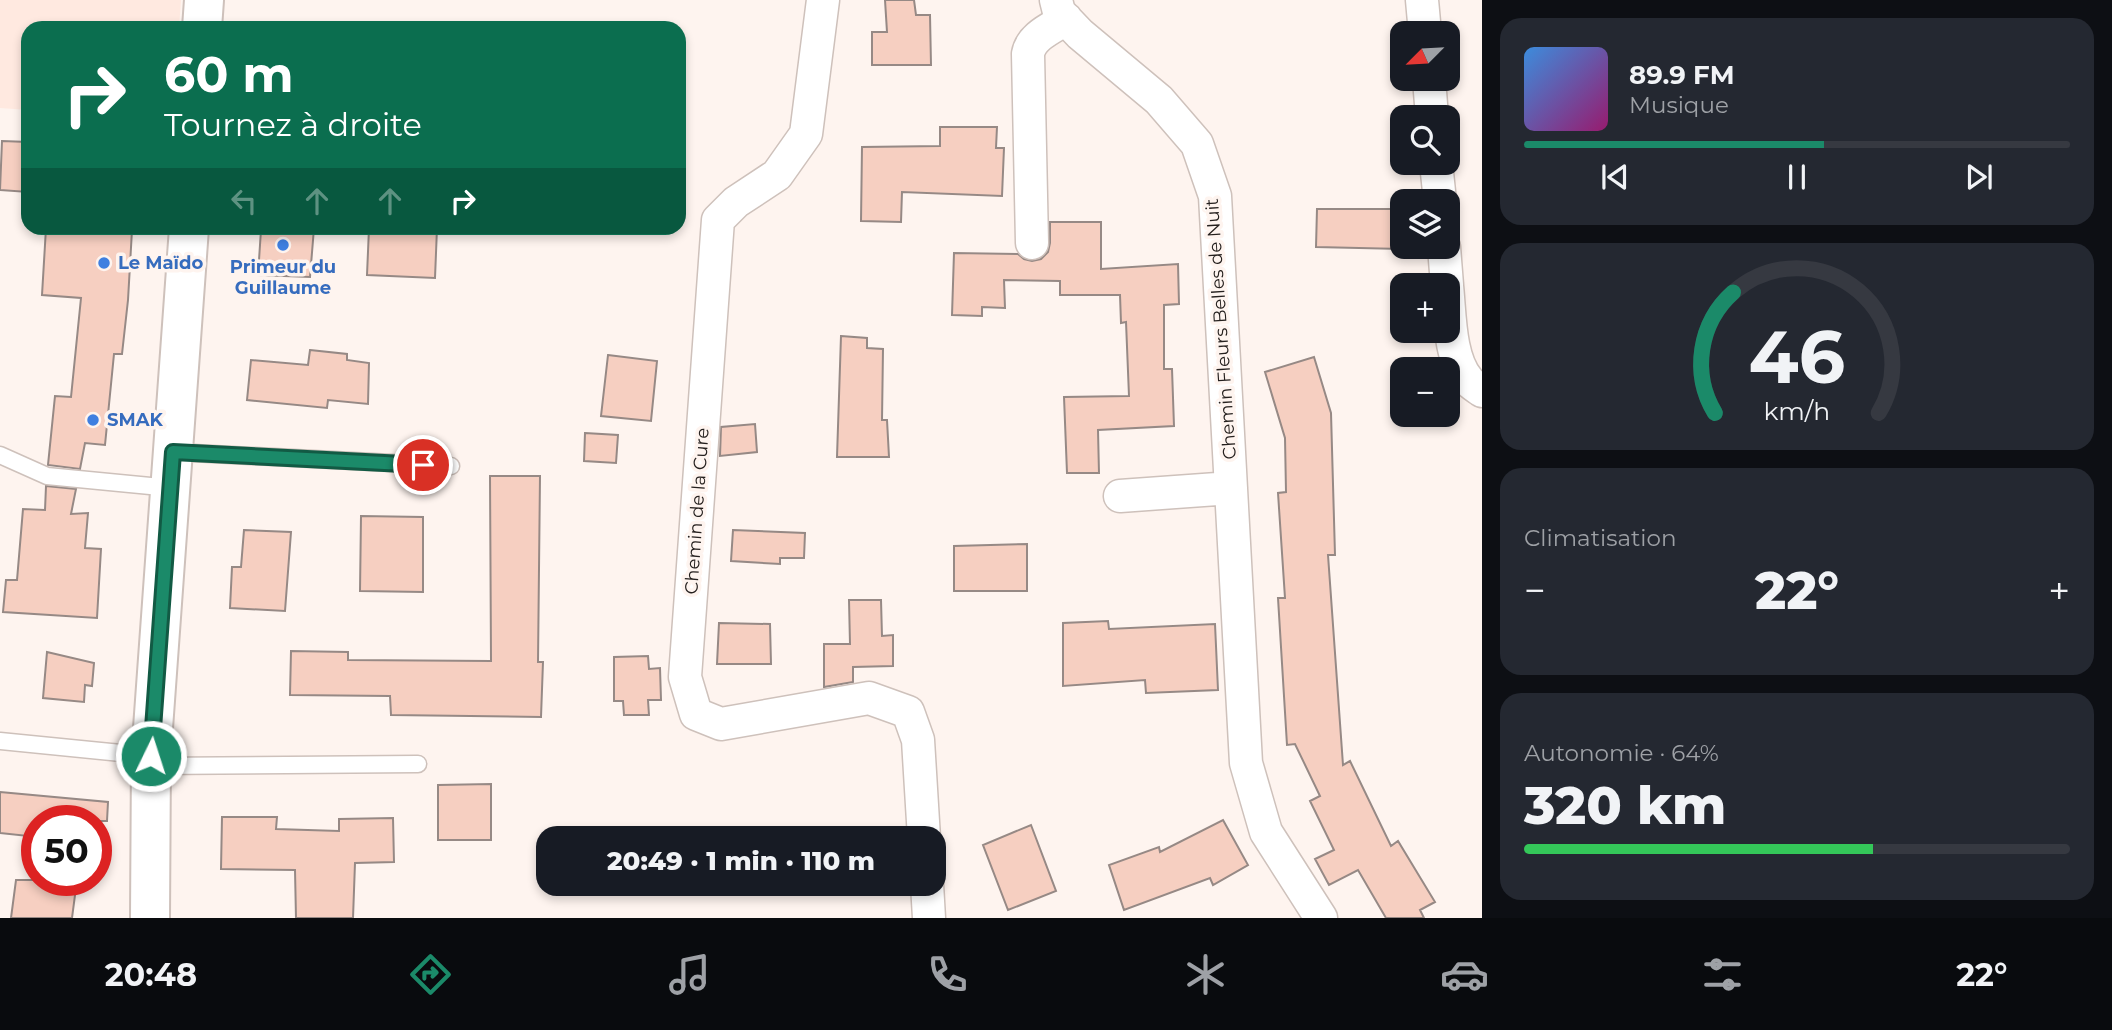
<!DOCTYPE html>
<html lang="fr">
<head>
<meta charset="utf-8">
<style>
	:root { --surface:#171b24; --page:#242831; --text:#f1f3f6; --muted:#9ea1a6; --line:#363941; --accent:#1b8a69 }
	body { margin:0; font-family:Montserrat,sans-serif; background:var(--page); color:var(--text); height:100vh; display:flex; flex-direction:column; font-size:26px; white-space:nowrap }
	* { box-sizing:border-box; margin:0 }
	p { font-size:23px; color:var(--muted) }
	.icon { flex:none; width:38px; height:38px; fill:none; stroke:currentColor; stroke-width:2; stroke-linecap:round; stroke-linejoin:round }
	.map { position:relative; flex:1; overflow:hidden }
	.drawer { display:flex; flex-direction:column; gap:18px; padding:18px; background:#0d0f14; width:630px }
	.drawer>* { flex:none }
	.top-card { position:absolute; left:21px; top:21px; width:665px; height:214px; border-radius:21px; box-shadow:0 4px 10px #0003; background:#0b6e4f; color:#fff; overflow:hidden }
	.needle { width:46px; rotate:246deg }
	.buttons { position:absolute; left:1390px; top:21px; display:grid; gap:14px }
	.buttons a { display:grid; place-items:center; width:70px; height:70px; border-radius:14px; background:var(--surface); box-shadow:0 4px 10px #0003; font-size:35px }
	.speed { position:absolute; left:21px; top:805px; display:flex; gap:14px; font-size:35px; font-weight:700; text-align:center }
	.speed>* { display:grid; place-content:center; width:91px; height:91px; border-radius:50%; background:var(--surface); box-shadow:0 4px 10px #0003; line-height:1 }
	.speed .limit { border:10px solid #d22; background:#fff; color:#111 }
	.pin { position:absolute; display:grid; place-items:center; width:60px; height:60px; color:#fff; margin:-30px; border:4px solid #fff; border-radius:50%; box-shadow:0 2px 7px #0007 }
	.me { position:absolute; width:77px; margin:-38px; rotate:4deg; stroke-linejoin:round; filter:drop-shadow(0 0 5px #0008) }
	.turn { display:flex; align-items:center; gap:24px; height:147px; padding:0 28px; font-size:32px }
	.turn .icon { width:91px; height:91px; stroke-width:2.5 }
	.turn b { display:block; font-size:49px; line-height:60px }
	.lanes { display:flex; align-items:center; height:66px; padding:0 28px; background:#0003; justify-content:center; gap:35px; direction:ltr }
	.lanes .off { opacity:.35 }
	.big { font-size:52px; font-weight:800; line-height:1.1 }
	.drawer .tile { flex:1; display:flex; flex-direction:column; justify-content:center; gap:10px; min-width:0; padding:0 24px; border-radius:21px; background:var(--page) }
	.drawer .dial { align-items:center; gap:0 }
	.dial svg { height:182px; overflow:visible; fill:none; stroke:var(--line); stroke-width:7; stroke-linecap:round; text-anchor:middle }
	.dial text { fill:var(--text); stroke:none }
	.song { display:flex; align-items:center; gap:21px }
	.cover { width:84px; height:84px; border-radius:10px; background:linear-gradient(135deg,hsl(210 70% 55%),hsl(320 70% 35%)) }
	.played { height:7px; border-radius:4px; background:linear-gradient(90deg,var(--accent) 55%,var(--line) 55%) }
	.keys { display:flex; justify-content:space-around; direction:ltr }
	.heat { display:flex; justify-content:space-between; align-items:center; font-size:38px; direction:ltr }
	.charge { height:10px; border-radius:5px; background:linear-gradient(90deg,#34c759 64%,var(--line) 0) }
	.trip { position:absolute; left:536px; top:826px; width:410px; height:70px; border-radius:21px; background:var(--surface); box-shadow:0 4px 10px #0003; font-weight:800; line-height:70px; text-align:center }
	.dock { display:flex; height:112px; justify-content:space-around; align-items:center; background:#090b0e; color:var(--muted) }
	.dock .icon { width:49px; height:49px }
	.dock .selected { color:var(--accent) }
	.dock b { font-size:32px; color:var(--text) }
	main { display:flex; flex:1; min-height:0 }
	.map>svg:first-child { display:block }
</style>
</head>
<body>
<main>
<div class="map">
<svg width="1482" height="918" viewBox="0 0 1482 918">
	<rect width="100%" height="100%" fill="#fef4ef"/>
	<path fill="#ffe9e0" d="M0,0H181L179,28H28V110L0,108Z"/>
	<path fill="#f6cfc1" stroke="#968985" stroke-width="2" d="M885,0H914L916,15H930L931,65H872V32H887Z
		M940,127H997L996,148H1004L1002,196L902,192L901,222L861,221L862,147L940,146Z
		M2,141L28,142V192L0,190Z
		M1317,209H1402V249L1316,247Z
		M1050,222H1101V269L1178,264L1179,304L1164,305V369H1172L1174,426L1098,430L1099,473H1067L1064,397L1129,396L1126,322L1121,323L1120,295H1060V281L1004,280L1005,308L982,307V316L952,315L954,253L1018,254L1024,259L1032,261L1041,259L1048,252L1050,243Z
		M46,228L132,230L128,300L122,354H114L105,445L85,443L80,469L48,465L55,396L71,397L81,298L42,295Z
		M268,228H314L310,277L258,275L261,230L268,231Z
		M369,228H437L435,278L367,275Z
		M841,336L867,338V348L883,349L882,420H887L889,457H837Z
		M310,350L347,354V360L369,363L368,404L328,400L327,408L247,400L251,360L308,365Z
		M608,355L657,361L651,421L601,416Z
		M1314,357L1331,413L1335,555H1328L1343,765L1350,761L1391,846L1398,841L1435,902L1420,910L1424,918H1386L1358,870L1329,885L1315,859L1334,850L1310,801L1320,796L1295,744L1287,745L1278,598H1285L1278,493L1286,492L1285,438L1265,372Z
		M755,424L757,452L720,456L721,427Z
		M585,433L618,435L616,463L584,461Z
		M490,476H540L538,662H543L541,717L391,715L390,696L290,695L291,651L348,652V660L491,661Z
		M46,486L76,489L71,514L88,513L85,548L101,549L97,618L3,612L6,580H17L23,509L45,510Z
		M361,516L423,517V592L360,591Z
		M244,530L291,532L285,611L230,608L232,567H241Z
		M733,530L805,533L804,558H780V564L731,561Z
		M1027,544V591H954V546Z
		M849,600H881L882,636L893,635V666L853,667V682L824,687V644H850Z
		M1108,621L1109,629L1215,624L1218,690L1146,693L1145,680L1063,686V623Z
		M719,623L770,624L771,664H717Z
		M47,652L94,663L92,686L85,685L84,702L43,698Z
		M648,656L649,669L660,668L661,700H648L649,715H624L623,701H614V657Z
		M491,784V840H438V785Z
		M0,792L108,802L107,821H37V837L0,833Z
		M222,817H277L276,829L339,831V819L393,818L394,862L355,863L353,918H296L295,870L221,869Z
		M1223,820L1248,865L1213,885L1210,878L1124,910L1109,865L1159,847L1160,852Z
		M1031,825L1056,891L1008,910L983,845Z
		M16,880H77L72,918H11Z"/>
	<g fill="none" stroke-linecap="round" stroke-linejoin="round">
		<g stroke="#cec1bb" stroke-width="19">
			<path id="lane" d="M173,452L451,466
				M0,455L47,476L171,488
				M0,741L151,756
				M151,766L418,764"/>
		</g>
		<g stroke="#cec1bb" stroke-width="35">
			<path id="street" d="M823,0L806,134L777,175L736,202L718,220L685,677L696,714L721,724L869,698L908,712L918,740L924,838
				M1056,0L1059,12L1080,34L1159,100L1197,144L1215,196L1246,763L1266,832L1321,918
				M1422,0L1425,33
				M1429,79L1432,117
				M1436,163L1440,201
				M1032,243L1028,54C1031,36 1052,28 1066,19
				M1444,247L1447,285
				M1447,286C1450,313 1449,358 1468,380C1471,384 1478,388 1482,391
				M1120,496L1231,488
				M927,884L929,918"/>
		</g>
		<g stroke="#cec1bb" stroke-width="42">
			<path id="secondary" d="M202,28L204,0
				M150,918L151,756L189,228"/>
		</g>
		<use href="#lane" stroke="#fff" stroke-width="16"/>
		<use href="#street" stroke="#fff" stroke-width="32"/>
		<use href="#secondary" stroke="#fff" stroke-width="38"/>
	</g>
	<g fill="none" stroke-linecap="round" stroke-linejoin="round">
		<g stroke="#125a44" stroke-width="18">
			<path id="route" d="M151,756L173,452L423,465"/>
		</g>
		<use href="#route" stroke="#1b8a69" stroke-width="12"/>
	</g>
	<g fill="#3f7fe0" stroke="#fef4ef" stroke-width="2.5">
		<circle cx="283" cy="245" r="7"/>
		<circle cx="104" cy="263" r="7"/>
		<circle cx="93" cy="420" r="7"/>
	</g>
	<g text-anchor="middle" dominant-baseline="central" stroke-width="7" stroke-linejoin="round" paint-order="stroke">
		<g font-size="18" font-weight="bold" fill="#366cbe" stroke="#fef4ef" text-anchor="start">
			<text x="118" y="263">Le Maïdo</text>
			<text x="283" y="267" text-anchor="middle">Primeur du<tspan x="283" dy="21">Guillaume</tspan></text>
			<text x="107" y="420">SMAK</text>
		</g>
		<g font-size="18" fill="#25201e" stroke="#fef4ef">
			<text transform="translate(1221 329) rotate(-94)">Chemin Fleurs Belles de Nuit</text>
			<text transform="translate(697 511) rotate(-86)">Chemin de la Cure</text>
		</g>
	</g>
</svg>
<div class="buttons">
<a><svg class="needle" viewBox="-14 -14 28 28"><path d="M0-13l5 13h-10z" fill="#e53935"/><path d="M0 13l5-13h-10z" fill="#9ea1a6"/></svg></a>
<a><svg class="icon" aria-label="search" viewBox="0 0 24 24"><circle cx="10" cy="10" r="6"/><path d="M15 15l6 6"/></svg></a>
<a><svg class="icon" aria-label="layers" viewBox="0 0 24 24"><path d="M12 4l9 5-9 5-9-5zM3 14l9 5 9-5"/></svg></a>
<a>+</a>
<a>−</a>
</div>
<div class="speed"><div class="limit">50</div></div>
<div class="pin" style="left:423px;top:465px;background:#d93025"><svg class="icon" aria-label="arrive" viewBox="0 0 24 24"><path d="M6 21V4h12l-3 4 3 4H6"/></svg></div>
<svg class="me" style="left:151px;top:756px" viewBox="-20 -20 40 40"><circle r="17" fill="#1b8a69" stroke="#fff" stroke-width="3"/><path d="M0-11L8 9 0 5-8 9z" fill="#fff"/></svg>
<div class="trip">20:49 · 1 min · 110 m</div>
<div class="top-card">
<div class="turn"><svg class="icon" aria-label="right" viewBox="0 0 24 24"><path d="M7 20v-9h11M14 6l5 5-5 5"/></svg><div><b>60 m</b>Tournez à droite</div></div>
<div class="lanes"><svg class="icon off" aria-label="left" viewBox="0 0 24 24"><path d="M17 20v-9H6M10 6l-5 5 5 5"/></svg><svg class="icon off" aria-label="ahead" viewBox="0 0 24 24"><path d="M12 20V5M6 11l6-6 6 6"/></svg><svg class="icon off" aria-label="ahead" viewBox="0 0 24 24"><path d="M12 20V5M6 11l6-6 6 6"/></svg><svg class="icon" aria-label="right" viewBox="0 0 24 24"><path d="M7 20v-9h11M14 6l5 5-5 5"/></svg></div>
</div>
</div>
<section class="drawer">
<div class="tile">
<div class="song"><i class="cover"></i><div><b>89.9 FM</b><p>Musique</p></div></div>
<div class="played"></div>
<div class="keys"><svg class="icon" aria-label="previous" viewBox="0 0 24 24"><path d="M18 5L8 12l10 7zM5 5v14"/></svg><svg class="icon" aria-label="pause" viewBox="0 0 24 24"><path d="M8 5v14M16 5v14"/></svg><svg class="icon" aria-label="next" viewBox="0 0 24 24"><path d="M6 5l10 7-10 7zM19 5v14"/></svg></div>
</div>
<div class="tile dial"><svg viewBox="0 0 100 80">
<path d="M14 69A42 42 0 1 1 86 69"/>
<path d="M14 69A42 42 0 0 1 22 16" stroke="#1b8a69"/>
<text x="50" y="56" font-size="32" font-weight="700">46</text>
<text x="50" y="72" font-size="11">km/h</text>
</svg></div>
<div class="tile"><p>Climatisation</p>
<div class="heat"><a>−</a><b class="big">22°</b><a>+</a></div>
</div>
<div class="tile"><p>Autonomie · 64%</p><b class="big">320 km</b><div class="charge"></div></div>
</section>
</main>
<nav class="dock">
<b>20:48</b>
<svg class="icon selected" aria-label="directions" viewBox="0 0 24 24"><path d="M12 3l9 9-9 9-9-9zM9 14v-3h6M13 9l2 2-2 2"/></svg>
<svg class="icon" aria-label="music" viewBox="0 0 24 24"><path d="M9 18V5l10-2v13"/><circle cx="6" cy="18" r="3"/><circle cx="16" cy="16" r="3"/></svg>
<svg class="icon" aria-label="phone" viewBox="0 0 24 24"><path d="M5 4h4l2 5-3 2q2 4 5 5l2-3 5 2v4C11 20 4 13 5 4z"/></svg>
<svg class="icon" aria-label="climate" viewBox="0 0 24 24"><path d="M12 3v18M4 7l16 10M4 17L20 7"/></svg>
<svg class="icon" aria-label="car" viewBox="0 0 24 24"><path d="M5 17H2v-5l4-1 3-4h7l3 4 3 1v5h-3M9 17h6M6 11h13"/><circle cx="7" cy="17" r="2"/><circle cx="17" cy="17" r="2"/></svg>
<svg class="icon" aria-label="filters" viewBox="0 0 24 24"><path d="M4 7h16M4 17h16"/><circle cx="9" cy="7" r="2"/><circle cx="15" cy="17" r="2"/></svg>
<b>22°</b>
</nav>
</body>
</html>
